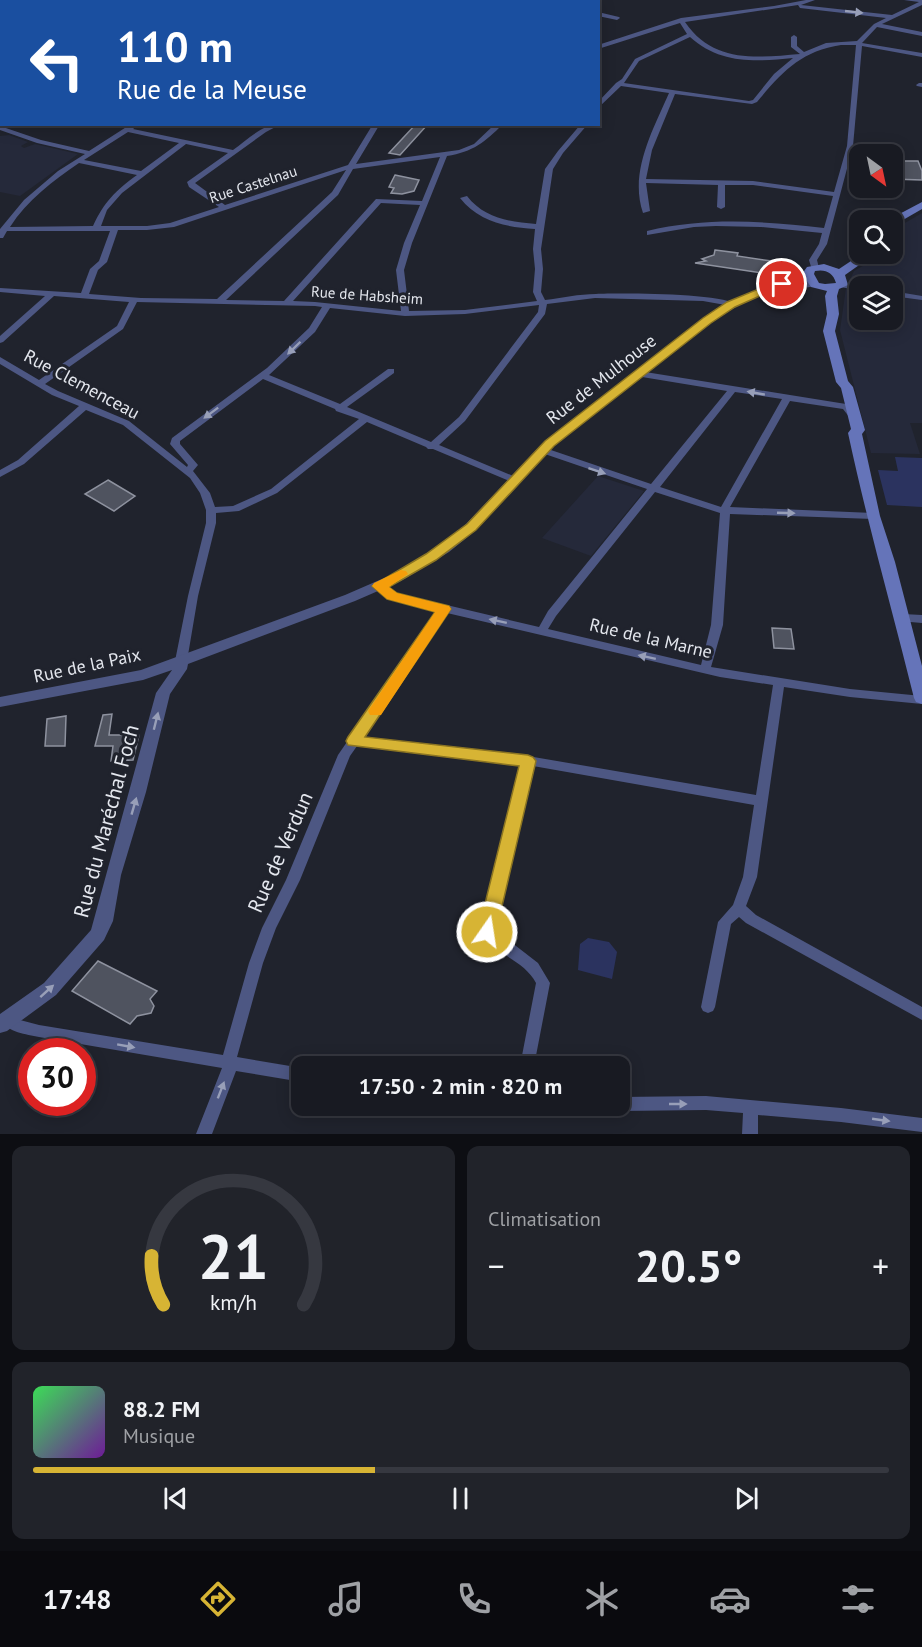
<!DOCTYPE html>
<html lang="fr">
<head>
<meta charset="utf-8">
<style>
	:root { --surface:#181a22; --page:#21232a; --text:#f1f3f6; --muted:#9fa1a5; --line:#363840; --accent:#d7b434 }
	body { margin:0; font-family:"PT Sans",sans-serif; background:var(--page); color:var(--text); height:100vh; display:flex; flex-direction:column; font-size:22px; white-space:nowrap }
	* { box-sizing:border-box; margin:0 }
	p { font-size:20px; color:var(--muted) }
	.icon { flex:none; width:33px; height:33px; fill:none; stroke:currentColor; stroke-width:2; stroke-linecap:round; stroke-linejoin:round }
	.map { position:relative; height:1134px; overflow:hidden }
	.drawer { display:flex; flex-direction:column; gap:12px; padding:12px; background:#0d0e13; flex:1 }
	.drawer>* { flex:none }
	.hud { position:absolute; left:0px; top:0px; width:600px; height:126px; box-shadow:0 3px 15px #0003,0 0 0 2px var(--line); background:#1a4fa0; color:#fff; overflow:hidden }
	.needle { width:39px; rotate:147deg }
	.controls { position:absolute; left:849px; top:144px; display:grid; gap:12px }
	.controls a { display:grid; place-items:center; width:54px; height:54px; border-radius:12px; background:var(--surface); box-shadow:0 3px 15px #0003,0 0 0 2px var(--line); font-size:30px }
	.speed { position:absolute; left:18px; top:1038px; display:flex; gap:12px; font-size:30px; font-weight:700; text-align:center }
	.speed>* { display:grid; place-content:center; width:78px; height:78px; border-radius:50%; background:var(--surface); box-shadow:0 3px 15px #0003,0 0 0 2px var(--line); line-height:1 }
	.speed .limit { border:9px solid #d22; background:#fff; color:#111 }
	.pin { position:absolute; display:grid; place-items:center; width:51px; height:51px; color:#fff; margin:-26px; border:3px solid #fff; border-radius:50%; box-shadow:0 2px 6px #0007 }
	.me { position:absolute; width:66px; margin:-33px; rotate:13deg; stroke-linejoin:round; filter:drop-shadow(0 0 4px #0008) }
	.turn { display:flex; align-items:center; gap:21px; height:126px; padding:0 18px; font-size:27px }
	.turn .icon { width:78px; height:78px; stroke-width:2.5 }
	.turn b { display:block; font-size:42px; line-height:51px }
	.big { font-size:45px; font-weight:700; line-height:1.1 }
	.drawer .widget { flex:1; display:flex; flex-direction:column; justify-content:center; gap:9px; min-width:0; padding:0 21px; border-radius:12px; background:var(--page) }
	.drawer .dial { align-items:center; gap:0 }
	.dial svg { height:156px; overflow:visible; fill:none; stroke:var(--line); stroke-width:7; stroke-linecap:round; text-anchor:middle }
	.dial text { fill:var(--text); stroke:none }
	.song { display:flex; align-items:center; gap:18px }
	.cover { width:72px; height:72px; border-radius:9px; background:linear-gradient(135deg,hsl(130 70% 55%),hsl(280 70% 35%)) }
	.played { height:6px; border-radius:3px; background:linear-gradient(90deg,var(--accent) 40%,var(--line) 40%) }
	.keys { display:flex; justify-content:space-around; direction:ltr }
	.heat { display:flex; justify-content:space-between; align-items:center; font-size:33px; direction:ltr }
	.drawer .tiles { flex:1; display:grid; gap:12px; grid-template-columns:1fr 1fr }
	.widget:last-child { grid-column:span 2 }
	.trip { position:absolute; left:291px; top:1056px; width:339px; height:60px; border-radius:12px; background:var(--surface); box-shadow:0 3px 15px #0003,0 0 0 2px var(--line); font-weight:700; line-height:60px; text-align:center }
	.dock { display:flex; height:96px; justify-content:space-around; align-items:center; background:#0a0a0e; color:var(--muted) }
	.dock .icon { width:42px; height:42px }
	.dock .on { color:var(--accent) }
	.dock b { font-size:27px; color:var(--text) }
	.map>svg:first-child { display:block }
</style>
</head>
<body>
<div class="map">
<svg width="922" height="1134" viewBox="0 0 922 1134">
	<rect width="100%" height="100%" fill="#20232d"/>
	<path fill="#25293a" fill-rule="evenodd" d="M9,135L28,142L21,146L24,148L35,144L78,154L20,196L0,192V136Z
		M922,213V423H910L920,454L871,453L840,330L846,288L854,271L868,263L869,254H892L893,230ZM860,286H892V320H860Z
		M598,476L644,491L591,556L542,538Z"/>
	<path fill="#2b335f" d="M895,457L922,458V507L887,505L878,470L898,471Z
		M588,938L609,942L617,952L612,979L578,970L580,944Z"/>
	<path fill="#4f535f" stroke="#8e929f" stroke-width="1.5" d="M416,124H428L400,155L389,153Z
		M892,161H918L922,171V180L892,179Z
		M395,175L419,180L414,191L402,194L391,193L394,188L389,187Z
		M715,250L738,253L737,256L771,261L769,274L695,263L706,261L702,259L714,255Z
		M108,480L135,496L114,511L85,494Z
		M772,628L791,629L794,649L774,648Z
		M112,714L109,735H139L133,760L111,761L113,746H95L103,715Z
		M66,716L65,746H45L47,719Z
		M98,961L157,991L150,999L154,1006L151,1013L137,1016L130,1024L72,991Z"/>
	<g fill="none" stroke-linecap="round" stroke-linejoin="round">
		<path fill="#4d5783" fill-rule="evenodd" d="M116,0H123L115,2Z
			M191,0H197L190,2Z
			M198,0H204L205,2H199Z
			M314,0L325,2H316Z
			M490,0H496L489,2Z
			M581,0H587L580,2Z
			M806,0H815L801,5L892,15L919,2L904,0H922V5L882,24L922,32V36L877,27L862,43L922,53V57L862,46L853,146L827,244L817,260L819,268L818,270H812L809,260L819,244L822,233L761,227L716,226L694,227L647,235V231C706,217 764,221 824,228L833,196L753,185H725V207L721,209L717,207L718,185L646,183L650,211L643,213C629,172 653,130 669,93L621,86L598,108V102L616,83L622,79L635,59L687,34L680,23L598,49V45L681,18L774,6ZM798,5L800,8L886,18L874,24L857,41L826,43L804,52L797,46V37L794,35L791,37V47L800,54C755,58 713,63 685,22ZM690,37C720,64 755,62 793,58L774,74L753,100L749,101L624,83L639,61ZM841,45H856L847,146L834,192L753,181L646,179L652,150L675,94L752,104L757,102C782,72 801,51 841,45Z
			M598,12L619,17L620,18L617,20L598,16Z
			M2,42V46L0,47V43Z
			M0,66H2V70H0Z
			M919,83H922V87L917,86L916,85Z
			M131,124H139L133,129L233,150C247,140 262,124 281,124L266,132L195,183L225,205L348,165L373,124H380L356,164L459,150L474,144L495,124H503C485,142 473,152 447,156L412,243L404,270L409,311L465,310L537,301L533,292L535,269L533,249L535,229C506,227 479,222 460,198L467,196C484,218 509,222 536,224L545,169L558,151L581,124H588L563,153L553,169L541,249L543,269L541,292L545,300C562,298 579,294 596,294C621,293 718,293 735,304L731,306L703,301L595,298L547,304L545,314L465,421L439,445L518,478L520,480L518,482H512L433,449H428L426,447L367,422L277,493L239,511L216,513V523L198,596L187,661L185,664H177L175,661L188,596L206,523V510L200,493L190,478L123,425L86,410L24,464L0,477V470L18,460L79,406L52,395L0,364V357L39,380L117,326L129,302L54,296L3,342L0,343V336L45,296L0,292V288L81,293L90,269L99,261L110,231H7L3,238H0V229L24,200L58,171L85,154L37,143L0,130V126L41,140L89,151ZM128,132L179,143L141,171L84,160ZM186,144L228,153L187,182L189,187L219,207L170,223L147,226H101L107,210L122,193ZM440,157L422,201L376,199L284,301L226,300L338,195L353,169ZM79,163L137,175C116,190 104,202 93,226L10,227C27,200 53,181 79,163ZM346,170L332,192L217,299L141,298L89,294L98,270L107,262L118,230H147L174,227ZM381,203L420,205L404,243L396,270L401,311L315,302L293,301ZM137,302L315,306L322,307L309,328L267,368L172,438L170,444L188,465L187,467L129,421L58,391L45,384L123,329ZM539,305L538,312L459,417L431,442L347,407L394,373V369H388L340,404L269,375L315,332L330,308L405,316L465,314ZM263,379L335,409L336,411L359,419L271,489L233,506L215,507L210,493L193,471L198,465L180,444V441Z
			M839,283H842L863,286H860V290L839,287Z
			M892,291L922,296V300L892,296Z
			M639,371L846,404L849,405L858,416L853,419L850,418L843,409L790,401L730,507L873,513L878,516L873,519L730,514L723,625L711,667L850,689L922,696V704L850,697L784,687L757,877L746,906L756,915L922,1007V1020L746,923L739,917L731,924L715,1007L713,1011L708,1013L703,1011L701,1007L718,922L733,905L743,877L754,805L533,766L494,929L538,963L550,983L534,1066H520L536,983C524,959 492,954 480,931L521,764L357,746L350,756L300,880L276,928L263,963L237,1057L302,1068V1082L236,1071L212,1134H196L222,1068L39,1037C26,1034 8,1033 1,1020L3,1015L8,1014L20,1020L39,1025L223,1055L249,963L262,928L286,880L338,755L437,611L388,599L374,586L379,583L396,593L539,627L548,611L647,489L539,452L537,450L539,448H545L651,484L727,391L636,376V372ZM735,392L782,399L721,507L660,487ZM655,492L720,513L711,625L701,665L548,629L556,616ZM447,613L720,677L773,685L756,795L516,754L362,737Z
			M903,614L922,615V623L899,621L898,618L899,615Z
			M706,1096L841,1108L922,1118V1132L841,1122L758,1115V1134H742L743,1113L706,1110L620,1111L615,1109L613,1106H620V1097Z"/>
		<path fill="#4d5783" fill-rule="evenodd" d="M799,280L813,281L818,284C811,290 785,287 773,291C750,297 730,310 711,323L554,446L476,530L449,552L401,581L355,601L188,664L187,669L170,694L146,792L121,875L113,921L104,940L56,995L7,1031L0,1033V1014L44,983L91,930L156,693L172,670L143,680L0,707V697L141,670L345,595L391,575L439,546L466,524L546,440L703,319C733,299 763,284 799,280Z"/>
		<path fill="#6574b9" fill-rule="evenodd" d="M233,0H249L231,2Z
			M0,18H2V22H0Z
			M922,202V209L896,224L892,225V220H888Z
			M860,240V254H863L862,263L845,275L848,285L839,289L837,296L839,314L835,331L848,381L853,387L865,430L862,434L880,516L895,562L922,666V704L916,702L914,698C892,609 867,522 848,433L851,429L841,388L836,382L823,331L827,314L825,296L827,291L811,287L802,274L807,267L824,264L839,269L851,261L855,243ZM815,271C825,269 833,272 836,283L825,284L819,283L814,274Z"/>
	</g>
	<defs><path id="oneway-solid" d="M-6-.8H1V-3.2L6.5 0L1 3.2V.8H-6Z" transform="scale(1.5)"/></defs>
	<g fill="#989fb8">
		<use href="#oneway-solid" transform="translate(854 12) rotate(6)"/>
		<use href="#oneway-solid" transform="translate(294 348) rotate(136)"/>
		<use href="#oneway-solid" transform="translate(756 393) rotate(-170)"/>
		<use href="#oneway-solid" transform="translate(211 413) rotate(143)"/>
		<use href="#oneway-solid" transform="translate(597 471) rotate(18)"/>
		<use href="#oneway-solid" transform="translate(786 513) rotate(2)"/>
		<use href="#oneway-solid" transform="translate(498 621) rotate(-168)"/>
		<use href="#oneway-solid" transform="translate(647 657) rotate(-168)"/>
		<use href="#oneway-solid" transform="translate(156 721) rotate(-76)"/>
		<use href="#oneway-solid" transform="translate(134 806) rotate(-74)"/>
		<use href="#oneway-solid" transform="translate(47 991) rotate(-42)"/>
		<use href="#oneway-solid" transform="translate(126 1046) rotate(10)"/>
		<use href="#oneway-solid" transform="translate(221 1090) rotate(-69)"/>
		<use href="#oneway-solid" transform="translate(678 1104)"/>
		<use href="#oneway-solid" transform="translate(881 1120) rotate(8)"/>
	</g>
	<path fill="#d7b434" stroke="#8c7522" stroke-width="1.5" d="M778,281L787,284L735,307L711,323L554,446L476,530L436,560L389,587L397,593L449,606L451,609L365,737L528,755L533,757L536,761L496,932L493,937L487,939L481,937L478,932L519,766L348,745L346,741L348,737L435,612L387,599L372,586L426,554L467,524L545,441L703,318L727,302Z"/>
	<path fill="#f59e0b" d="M401,570L406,571L408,574L389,587L397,593L449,606L451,609L381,715H370L368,711L435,612L387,599L372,586L374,583Z"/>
	<g text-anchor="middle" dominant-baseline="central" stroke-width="6" stroke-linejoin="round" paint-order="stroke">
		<g font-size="15" fill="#e4e7ee" stroke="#20232d">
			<text transform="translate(253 184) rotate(-18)">Rue Castelnau</text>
			<text transform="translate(367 295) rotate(4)">Rue de Habsheim</text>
		</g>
		<g font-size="18" fill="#e4e7ee" stroke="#20232d">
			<text transform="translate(601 379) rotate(-38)">Rue de Mulhouse</text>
			<text transform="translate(82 384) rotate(28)">Rue Clemenceau</text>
			<text transform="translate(651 638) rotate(13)">Rue de la Marne</text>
			<text transform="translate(87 665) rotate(-12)">Rue de la Paix</text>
		</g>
		<g font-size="21" fill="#e4e7ee" stroke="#20232d">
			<text transform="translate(106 821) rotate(-75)">Rue du Maréchal Foch</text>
			<text transform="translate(280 852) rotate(-66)">Rue de Verdun</text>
		</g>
	</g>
</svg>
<div class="controls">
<a><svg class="needle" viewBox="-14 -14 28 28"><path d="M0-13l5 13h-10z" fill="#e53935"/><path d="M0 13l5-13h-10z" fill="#9fa1a5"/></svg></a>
<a><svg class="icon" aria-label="search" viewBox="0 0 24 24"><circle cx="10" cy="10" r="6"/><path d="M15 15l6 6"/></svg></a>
<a><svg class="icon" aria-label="layers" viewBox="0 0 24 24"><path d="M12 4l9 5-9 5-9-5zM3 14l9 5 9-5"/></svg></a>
</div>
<div class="speed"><div class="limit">30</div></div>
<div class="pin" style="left:782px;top:284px;background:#d93025"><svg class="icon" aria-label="arrive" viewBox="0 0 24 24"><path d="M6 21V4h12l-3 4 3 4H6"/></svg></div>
<svg class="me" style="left:487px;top:932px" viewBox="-20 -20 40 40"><circle r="17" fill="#d7b434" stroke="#fff" stroke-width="3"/><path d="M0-11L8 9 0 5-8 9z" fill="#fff"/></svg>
<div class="trip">17:50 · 2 min · 820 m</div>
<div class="hud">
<div class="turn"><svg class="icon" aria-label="left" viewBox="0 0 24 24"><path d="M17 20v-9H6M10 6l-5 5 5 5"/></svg><div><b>110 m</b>Rue de la Meuse</div></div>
</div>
</div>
<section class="drawer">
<div class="tiles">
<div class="widget dial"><svg viewBox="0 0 100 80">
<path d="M14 69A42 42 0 1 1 86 69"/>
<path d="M14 69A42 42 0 0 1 8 44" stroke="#d7b434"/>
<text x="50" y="56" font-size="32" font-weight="700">21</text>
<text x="50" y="72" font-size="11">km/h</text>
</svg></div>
<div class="widget"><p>Climatisation</p>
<div class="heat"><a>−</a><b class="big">20.5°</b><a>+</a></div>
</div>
<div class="widget">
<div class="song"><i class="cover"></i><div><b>88.2 FM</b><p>Musique</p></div></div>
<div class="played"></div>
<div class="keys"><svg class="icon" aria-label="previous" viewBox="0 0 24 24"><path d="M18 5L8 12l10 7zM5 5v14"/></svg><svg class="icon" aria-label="pause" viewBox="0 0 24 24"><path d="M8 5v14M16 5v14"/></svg><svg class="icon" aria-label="next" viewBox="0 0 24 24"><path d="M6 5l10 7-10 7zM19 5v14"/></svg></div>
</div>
</div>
</section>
<nav class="dock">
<b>17:48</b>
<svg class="icon on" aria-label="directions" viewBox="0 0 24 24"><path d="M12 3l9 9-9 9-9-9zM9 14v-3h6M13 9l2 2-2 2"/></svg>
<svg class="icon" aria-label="music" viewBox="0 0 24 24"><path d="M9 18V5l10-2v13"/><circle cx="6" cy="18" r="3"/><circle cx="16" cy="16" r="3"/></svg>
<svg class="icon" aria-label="phone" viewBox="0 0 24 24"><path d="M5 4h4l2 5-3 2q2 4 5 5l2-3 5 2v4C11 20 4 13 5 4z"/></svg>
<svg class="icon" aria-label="climate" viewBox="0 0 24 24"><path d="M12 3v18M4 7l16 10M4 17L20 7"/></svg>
<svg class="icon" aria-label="car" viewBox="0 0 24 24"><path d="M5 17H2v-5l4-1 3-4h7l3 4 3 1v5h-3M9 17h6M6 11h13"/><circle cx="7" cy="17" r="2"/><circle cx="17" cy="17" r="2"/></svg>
<svg class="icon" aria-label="filters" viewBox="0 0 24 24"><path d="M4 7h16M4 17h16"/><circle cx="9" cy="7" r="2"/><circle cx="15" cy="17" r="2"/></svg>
</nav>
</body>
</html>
